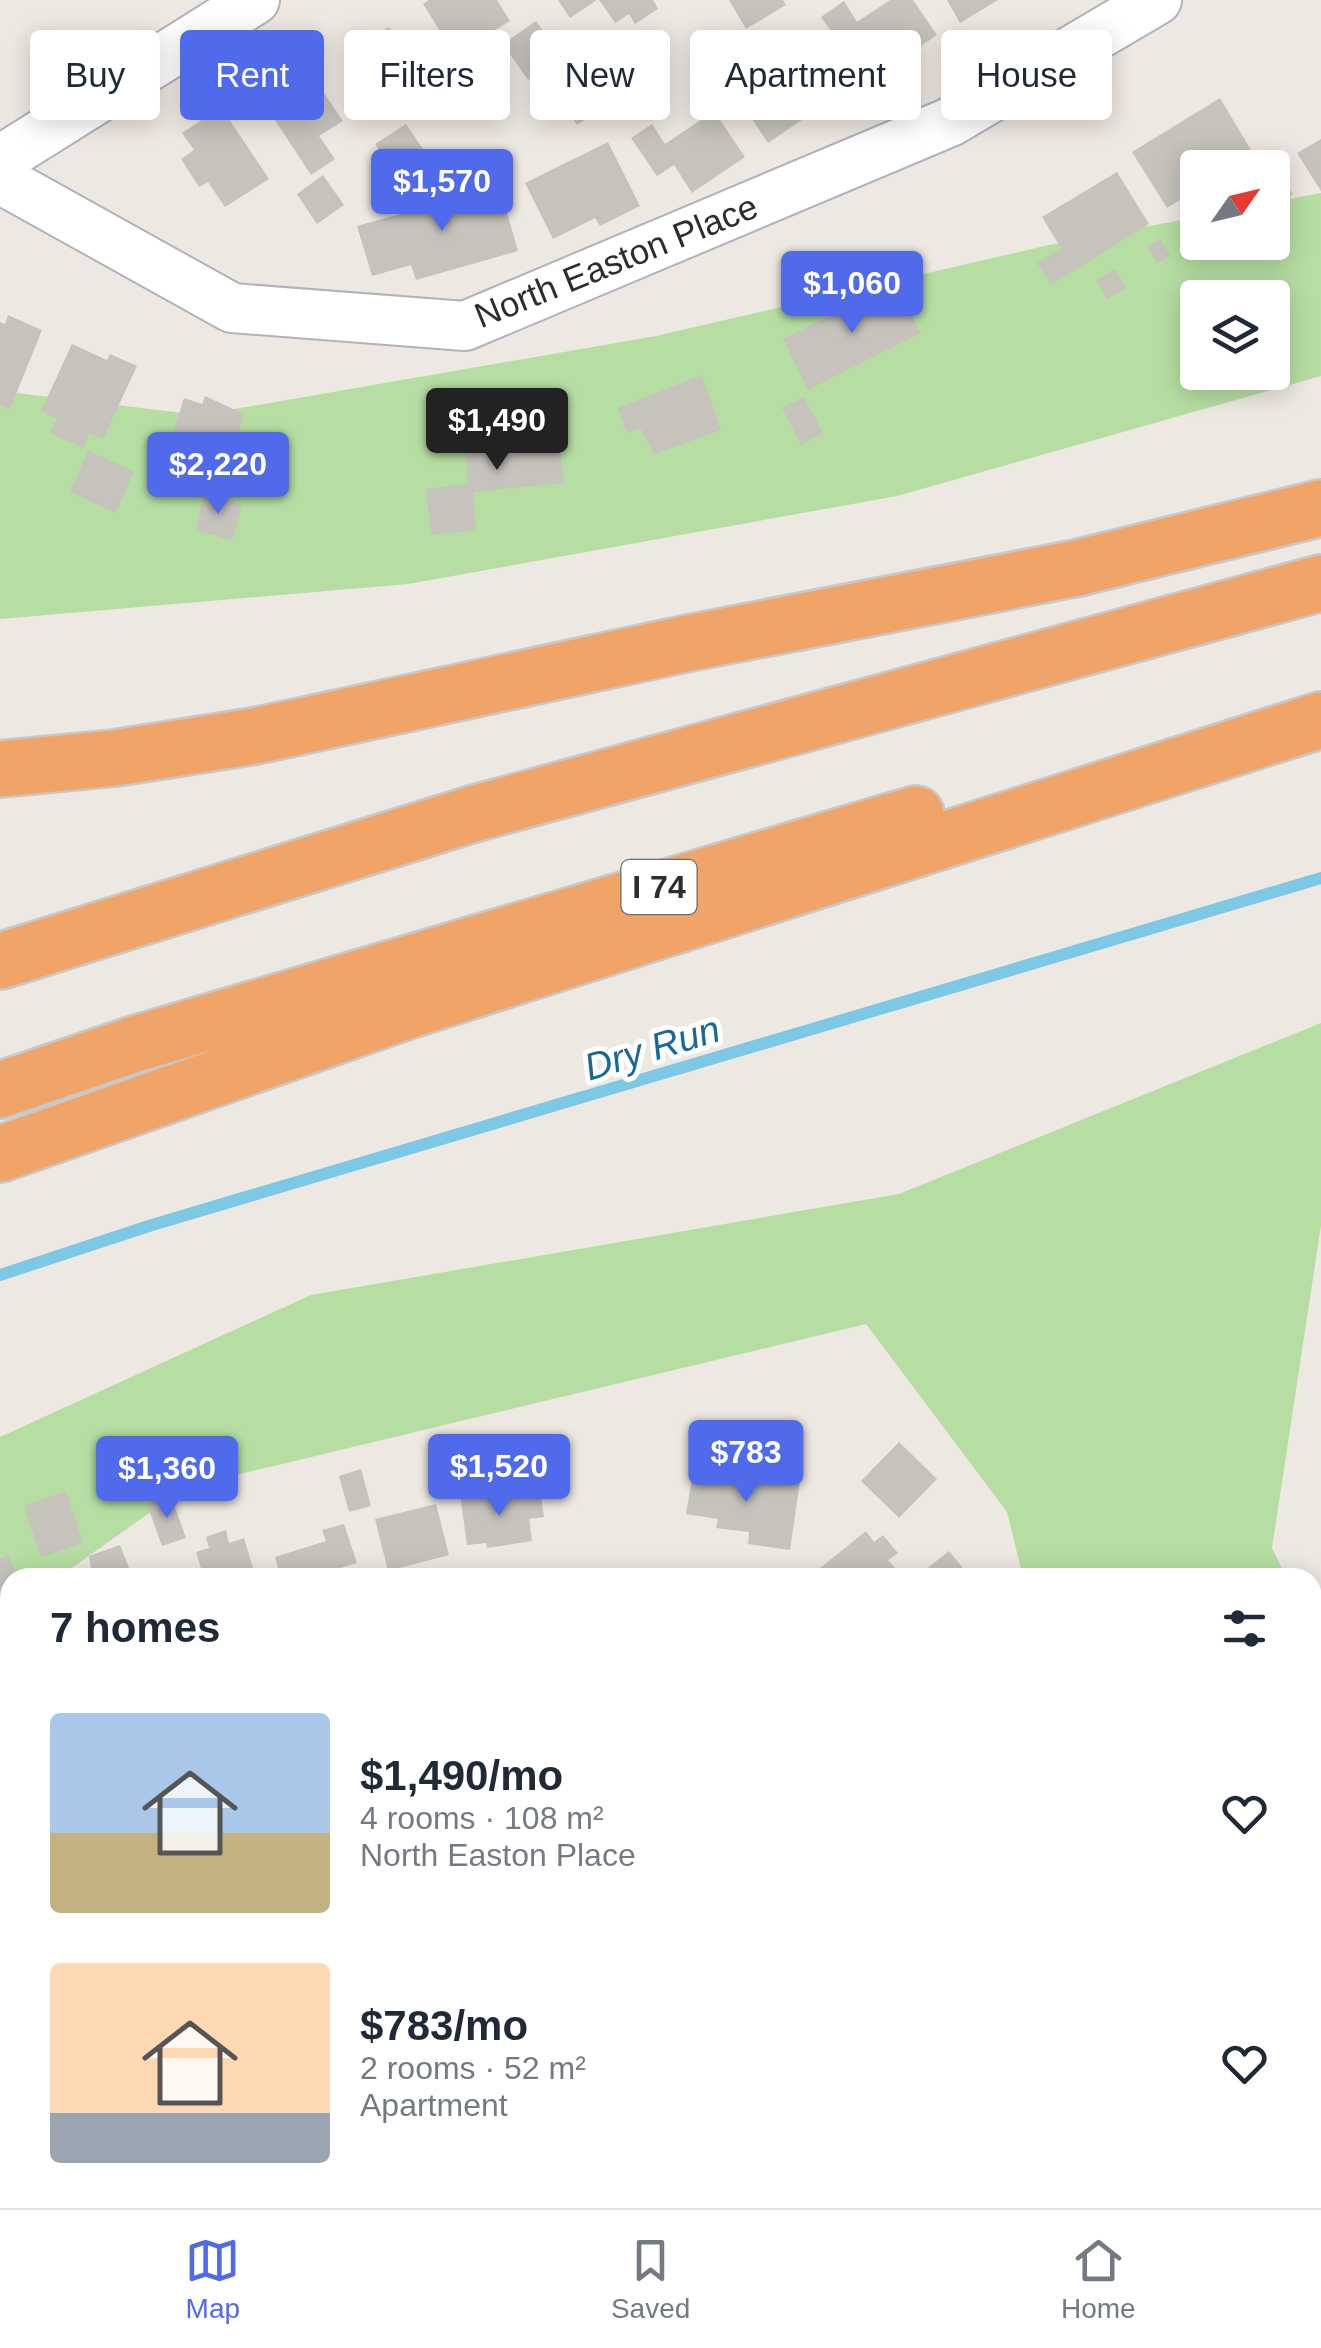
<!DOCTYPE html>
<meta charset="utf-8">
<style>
:root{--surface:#fff;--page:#f2f2f3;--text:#1f2937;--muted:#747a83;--line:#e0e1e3;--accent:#4f6beb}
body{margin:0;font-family:Helvetica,sans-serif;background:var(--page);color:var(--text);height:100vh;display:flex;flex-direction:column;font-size:38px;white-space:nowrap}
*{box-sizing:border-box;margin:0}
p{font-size:32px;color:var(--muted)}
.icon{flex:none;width:55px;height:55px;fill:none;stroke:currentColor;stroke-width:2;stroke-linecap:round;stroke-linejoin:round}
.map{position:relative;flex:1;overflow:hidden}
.panel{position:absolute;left:0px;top:1568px;width:1322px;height:642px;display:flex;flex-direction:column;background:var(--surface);border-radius:30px 30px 0 0;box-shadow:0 5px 25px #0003}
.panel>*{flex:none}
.top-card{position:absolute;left:30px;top:30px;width:1262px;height:90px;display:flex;gap:20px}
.needle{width:65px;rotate:56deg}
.fabs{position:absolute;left:1180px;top:150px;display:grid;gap:20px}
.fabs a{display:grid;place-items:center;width:110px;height:110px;border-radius:10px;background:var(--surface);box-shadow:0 5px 25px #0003;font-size:50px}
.price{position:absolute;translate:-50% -85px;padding:0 22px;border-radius:10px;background:var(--accent);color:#fff;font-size:32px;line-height:65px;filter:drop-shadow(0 2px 5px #0008)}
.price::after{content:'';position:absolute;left:50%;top:60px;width:30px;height:22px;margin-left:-15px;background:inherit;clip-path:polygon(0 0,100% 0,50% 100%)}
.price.active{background:#222;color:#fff}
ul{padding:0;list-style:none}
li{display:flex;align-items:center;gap:30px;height:250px;padding:0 50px}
li span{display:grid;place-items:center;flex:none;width:280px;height:200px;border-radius:10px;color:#555}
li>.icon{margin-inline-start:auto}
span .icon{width:120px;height:120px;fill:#fffc;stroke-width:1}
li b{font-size:42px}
h2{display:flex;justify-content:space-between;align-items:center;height:120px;padding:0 50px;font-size:42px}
.chip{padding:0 35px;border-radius:10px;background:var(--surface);box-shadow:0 5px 25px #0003;font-size:35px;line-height:90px}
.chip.active{background:var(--accent);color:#fff}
.tabs{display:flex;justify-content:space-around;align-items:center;height:140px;border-top:2px solid var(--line);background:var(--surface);font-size:28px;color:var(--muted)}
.tabs a{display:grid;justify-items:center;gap:5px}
.tabs .active{color:var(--accent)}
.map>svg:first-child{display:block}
.green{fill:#b6dea2;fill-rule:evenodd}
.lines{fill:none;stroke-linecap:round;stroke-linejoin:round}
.stream{stroke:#7dc9e5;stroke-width:12}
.building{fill:#c6c2bc}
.minor-casing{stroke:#b1b2bc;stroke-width:52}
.motorway-casing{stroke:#c8c8c8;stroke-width:60}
.minor{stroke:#fff;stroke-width:48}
.motorway{stroke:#f1a468;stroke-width:55}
.labels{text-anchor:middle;stroke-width:10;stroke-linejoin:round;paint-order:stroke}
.shield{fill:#fff;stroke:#6c6c6c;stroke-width:2.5}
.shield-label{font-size:32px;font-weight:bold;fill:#2d2d2d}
.street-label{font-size:35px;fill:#2d2d2d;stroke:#fff}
.water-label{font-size:38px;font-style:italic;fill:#196995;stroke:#fff}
</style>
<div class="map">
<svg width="1321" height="2208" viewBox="0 0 1321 2208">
<rect width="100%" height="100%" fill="#ede8e1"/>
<path class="green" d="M1321 193V376L897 496 408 584 0 619V391L200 415 656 336 1049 245 1197 217 1198 242H1272L1273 202ZM1198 298H1272V372H1198Z
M1321 1023V1225L1272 1548 1286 1577H1023L1007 1512 866 1324 186 1487 59 1577 10 1578V1612L0 1619V1437L311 1295 899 1194Z
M1313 1632 1321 1650V2208H1239L1234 2200H1312Z"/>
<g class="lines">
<path class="stream" d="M0 1275 152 1225 1321 878"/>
</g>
<path class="building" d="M429 0H497L510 21 455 55 423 4Z
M558 0H597L570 18Z
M599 0H653L658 9 635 24 629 14 615 23Z
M729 0H783L786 5 746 29Z
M890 0H913L937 35 883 72 865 46 849 57 821 17 844 1 857 22Z
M947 0H998L960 23Z
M536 21 561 57 528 80 503 44Z
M389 27 428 88 389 113 350 52Z
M767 54 775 67 787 58 821 107 768 143 734 93 751 82 743 70Z
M310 72 343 121 319 136 335 159 311 175 263 102Z
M579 91 593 114 577 125 562 102Z
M1220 98 1254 155 1233 168H1198V189L1167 208 1132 152Z
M221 107 269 179 225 207 208 182 199 187 181 159 194 150 182 133Z
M714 111 745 157 692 193 674 165 657 176 631 138 652 124 665 144Z
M406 124 431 161 400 182 375 144Z
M1321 139V191L1297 153Z
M608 142 640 206 600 226 595 218 553 239 525 183Z
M1117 172 1149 224 1051 285 1037 263 1061 248 1042 217Z
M323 175 344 205 317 224 297 194Z
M497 178 518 251 416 280 411 265 372 276 357 226 440 203 438 195Z
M1282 179 1293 194 1281 202 1272 185Z
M1160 239 1170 255 1157 263 1147 247Z
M1115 269 1126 288 1107 299 1096 280Z
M895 283 921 333 808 390 783 339Z
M8 315 42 330 10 409 0 405V322L5 324Z
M72 344 107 360 110 354 137 366 103 439 89 433 83 448 50 433 57 419 41 411Z
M702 375 721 430 654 454 640 428 627 433 618 408Z
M205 396 244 414 228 465 169 447 184 398 202 404Z
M804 397 823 433 801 445 782 408Z
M545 422 546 426 558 425 564 483 473 492 476 530 431 535 426 489 468 484 464 436 520 431 519 424Z
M88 451 134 471 116 513 70 492Z
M204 495 242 505 232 540 195 530Z
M899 1442 937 1479 899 1518 861 1481Z
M694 1466 800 1482 790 1550 748 1544 749 1532 716 1528 718 1519 686 1514Z
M361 1469 371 1506 349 1512 339 1476Z
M66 1491 83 1543 41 1557 24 1506Z
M480 1491 481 1499 525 1493 526 1498 541 1496 544 1517 529 1519 532 1541 487 1548 486 1543 467 1545 460 1494Z
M171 1496 186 1538 162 1546 147 1504Z
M436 1504 449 1555 388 1571 375 1519Z
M344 1524 357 1563 337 1569 340 1578H281L275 1557 326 1541 322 1530Z
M226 1530 229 1543 244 1538 256 1578H204L196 1552 209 1548 206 1537Z
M866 1531 874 1542 883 1535 898 1553 888 1560 896 1569 886 1578H817L814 1573Z
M120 1545 133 1578H92L89 1556Z
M949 1551 963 1568 951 1578H924L921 1573Z
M8 1555 18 1578H10V1594L0 1598V1559Z
M10 2000V2062L0 2047V2007Z
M10 2158V2197L6 2200 0 2191V2165Z
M114 2200H192L180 2208H119Z
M1003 2200H1033L1020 2208H1009Z"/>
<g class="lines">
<defs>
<path id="minor" d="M0 160 255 0
M0 179 232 308 465 326 950 122 1157 0
M0 1830 10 1823
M312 2200 317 2208
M869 2200 874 2208"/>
<path id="motorway" d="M0 769 115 758 255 736 689 643 1077 568 1321 508
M0 961 476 813 1321 583
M0 1090 135 1044 916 814
M0 1154 404 1012 1321 720"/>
</defs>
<use href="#minor" class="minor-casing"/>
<use href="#motorway" class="motorway-casing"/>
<use href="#minor" class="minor"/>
<use href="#motorway" class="motorway"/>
</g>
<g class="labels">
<rect class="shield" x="621.5" y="860" width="75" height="54" rx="8"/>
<g class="shield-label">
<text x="659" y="898">I 74</text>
</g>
<g class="street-label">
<text transform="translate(616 261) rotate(-22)" y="12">North Easton Place</text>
</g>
<g class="water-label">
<text transform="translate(652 1048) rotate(-17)" y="13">Dry Run</text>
</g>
</g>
</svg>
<div class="fabs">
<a><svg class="needle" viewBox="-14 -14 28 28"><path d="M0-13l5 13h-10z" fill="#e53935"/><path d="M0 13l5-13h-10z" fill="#747a83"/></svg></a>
<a><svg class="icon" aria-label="layers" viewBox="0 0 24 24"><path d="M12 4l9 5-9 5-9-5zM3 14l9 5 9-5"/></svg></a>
</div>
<b class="price" style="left:442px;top:234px">$1,570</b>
<b class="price" style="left:852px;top:336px">$1,060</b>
<b class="price active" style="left:497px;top:473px">$1,490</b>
<b class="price" style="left:218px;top:517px">$2,220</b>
<b class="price" style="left:746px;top:1505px">$783</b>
<b class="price" style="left:499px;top:1519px">$1,520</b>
<b class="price" style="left:167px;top:1521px">$1,360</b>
<div class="top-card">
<a class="chip">Buy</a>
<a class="chip active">Rent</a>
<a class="chip">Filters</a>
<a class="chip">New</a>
<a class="chip">Apartment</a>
<a class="chip">House</a>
</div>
<section class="panel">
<h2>7 homes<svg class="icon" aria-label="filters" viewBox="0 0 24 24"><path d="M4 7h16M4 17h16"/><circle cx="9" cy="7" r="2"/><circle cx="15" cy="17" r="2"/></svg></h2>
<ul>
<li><span style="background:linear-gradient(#a9c7e8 60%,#c2b280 0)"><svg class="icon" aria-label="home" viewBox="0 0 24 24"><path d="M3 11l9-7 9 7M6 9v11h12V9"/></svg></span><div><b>$1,490/mo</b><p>4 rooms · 108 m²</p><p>North Easton Place</p></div><svg class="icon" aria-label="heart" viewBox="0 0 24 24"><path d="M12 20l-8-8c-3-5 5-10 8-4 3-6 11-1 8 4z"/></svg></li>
<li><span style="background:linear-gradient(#ffd9b3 75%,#9aa5b1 0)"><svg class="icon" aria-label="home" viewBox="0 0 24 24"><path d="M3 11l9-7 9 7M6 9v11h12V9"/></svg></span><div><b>$783/mo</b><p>2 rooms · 52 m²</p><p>Apartment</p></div><svg class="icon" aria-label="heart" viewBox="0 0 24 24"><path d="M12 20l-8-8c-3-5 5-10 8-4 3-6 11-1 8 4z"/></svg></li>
</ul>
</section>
</div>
<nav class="tabs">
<a class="active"><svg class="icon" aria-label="map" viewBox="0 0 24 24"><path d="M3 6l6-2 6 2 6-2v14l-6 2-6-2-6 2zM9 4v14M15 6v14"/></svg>Map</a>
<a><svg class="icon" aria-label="saved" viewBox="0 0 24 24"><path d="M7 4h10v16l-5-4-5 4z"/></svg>Saved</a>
<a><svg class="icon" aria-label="home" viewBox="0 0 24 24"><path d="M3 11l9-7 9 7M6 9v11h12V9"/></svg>Home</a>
</nav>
